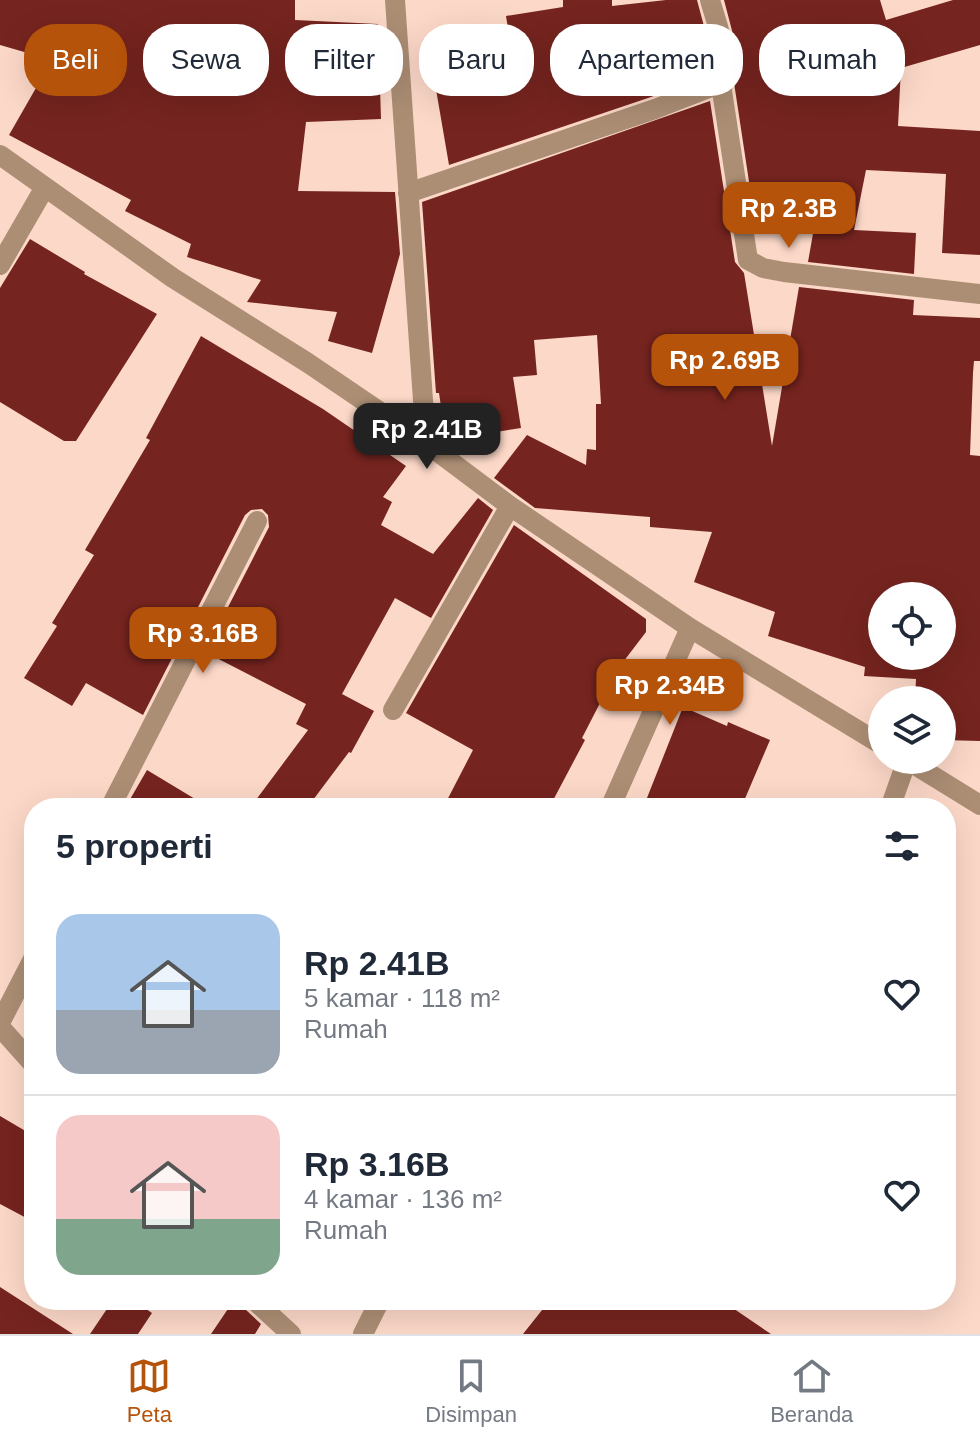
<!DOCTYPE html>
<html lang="id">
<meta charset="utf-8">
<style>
:root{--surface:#fff;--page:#f6f6f7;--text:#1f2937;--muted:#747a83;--line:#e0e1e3;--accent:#b45309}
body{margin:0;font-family:Arial,sans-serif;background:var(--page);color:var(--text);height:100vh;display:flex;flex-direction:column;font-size:30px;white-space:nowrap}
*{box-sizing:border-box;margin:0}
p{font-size:26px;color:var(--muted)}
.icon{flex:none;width:44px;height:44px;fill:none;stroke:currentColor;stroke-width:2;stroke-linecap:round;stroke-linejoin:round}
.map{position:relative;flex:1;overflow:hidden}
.side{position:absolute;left:24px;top:798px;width:932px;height:512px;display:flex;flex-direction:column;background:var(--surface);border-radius:32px;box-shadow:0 8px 32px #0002}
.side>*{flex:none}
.banner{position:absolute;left:24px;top:24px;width:932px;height:72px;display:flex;gap:16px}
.controls{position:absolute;left:868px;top:582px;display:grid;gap:16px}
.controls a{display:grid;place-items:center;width:88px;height:88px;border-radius:50%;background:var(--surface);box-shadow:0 8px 32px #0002;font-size:40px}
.price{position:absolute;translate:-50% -68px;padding:0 18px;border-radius:16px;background:var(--accent);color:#fff;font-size:26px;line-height:52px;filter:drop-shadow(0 2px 4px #0008)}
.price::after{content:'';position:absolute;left:50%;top:48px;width:24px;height:18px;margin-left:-12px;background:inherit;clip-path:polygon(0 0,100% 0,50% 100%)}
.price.on{background:#222;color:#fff}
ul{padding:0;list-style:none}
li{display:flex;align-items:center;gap:24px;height:200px;padding:0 32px}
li+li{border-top:2px solid var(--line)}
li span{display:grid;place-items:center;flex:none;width:224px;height:160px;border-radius:24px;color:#555}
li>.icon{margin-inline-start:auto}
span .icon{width:96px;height:96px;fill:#fffc;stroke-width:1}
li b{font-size:34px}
h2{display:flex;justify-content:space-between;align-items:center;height:96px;padding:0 32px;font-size:34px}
.pill{padding:0 28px;border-radius:32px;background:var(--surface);box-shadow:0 8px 32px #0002;font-size:28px;line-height:72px}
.pill.on{background:var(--accent);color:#fff}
.menu{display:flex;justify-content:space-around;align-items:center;height:112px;border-top:2px solid var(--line);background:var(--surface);font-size:22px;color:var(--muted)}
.menu a{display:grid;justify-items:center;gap:4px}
.menu .on{color:var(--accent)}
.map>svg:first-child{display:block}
.building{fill:#76241f;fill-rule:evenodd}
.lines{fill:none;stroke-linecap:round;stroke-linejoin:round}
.minor{stroke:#ac8e74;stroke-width:20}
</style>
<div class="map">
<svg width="980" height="1334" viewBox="0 0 980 1334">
<rect width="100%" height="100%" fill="#fcd8c8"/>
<path class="building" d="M0 0H295V20L378 24 381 119 306 122 298 191 395 192 400 254 372 353 328 341 337 312 247 302 261 280 187 257 191 244 125 211 131 200 9 135 52 60 0 45Z
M563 0H612V6L666 0H697L709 45 707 71 705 76 651 97 449 165 433 72 513 60 506 16 563 7Z
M724 0H880L886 20 953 0H980V45L901 68 898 126 980 131V255L942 253 946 174 866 170 854 230 916 233 914 274 808 262 817 211 753 208 733 76 735 42Z
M710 101 735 262 744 273 772 446 799 287 914 300 913 315 980 318V361H974L973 373 970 455 980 456V741L942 740V700H915L916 679 864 676 865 667 768 636 775 612 694 582 712 532 650 527V517L535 508 494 478 527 435 586 465 587 449 596 450V404H601L597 335 534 340 537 375 513 377 521 428 446 440 439 393H436L422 202ZM882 596H942V656H882Z
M30 239 85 272 84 274 157 314 76 441H64L0 402V288Z
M201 336 323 409 406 466 383 497 392 502 381 525 433 554 478 498 493 510 431 618 395 598 342 694 374 711 351 753 349 752 307 808H250L308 730 296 724 306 704 205 652 269 527 268 515 262 509 251 510 245 515 143 715 86 683 72 706 24 678 57 626 52 623 94 555 85 550 150 440 146 438Z
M514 525 646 619V632L617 670 582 738 585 740 549 808H443L473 750 406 713Z
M683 707 727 726 728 722 770 740 741 808H643Z
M147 770 210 808H125Z
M0 1116 34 1136V1222L0 1204Z
M0 1287 73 1334H0Z
M113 1300H133L152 1313 138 1334H90Z
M234 1300H241L245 1309 261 1324 255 1334H211Z
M550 1300H721L771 1334H523Z"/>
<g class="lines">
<path class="minor" d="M395 0 426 443
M720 78 748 260 763 268 784 272 980 294
M0 155 173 278 308 363 426 443 510 506 690 628 882 745
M408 193 655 109 714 86C733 58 718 29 710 0
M0 265 45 187
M393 710 510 506
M110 808 257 521
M610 808 690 628
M890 808 907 760 980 805
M0 1023 34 957
M0 1027 34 1065
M254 1300 291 1334
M363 1334 380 1300"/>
</g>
</svg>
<div class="controls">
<a><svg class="icon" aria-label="locate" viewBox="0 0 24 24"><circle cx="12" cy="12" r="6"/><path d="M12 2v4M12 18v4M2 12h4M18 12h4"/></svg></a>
<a><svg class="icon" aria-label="layers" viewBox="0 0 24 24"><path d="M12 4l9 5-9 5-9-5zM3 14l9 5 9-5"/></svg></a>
</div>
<b class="price" style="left:789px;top:250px">Rp 2.3B</b>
<b class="price" style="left:725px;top:402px">Rp 2.69B</b>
<b class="price on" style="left:427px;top:471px">Rp 2.41B</b>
<b class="price" style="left:203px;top:675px">Rp 3.16B</b>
<b class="price" style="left:670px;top:727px">Rp 2.34B</b>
<div class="banner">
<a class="pill on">Beli</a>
<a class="pill">Sewa</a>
<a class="pill">Filter</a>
<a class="pill">Baru</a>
<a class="pill">Apartemen</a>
<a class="pill">Rumah</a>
</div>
<section class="side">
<h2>5 properti<svg class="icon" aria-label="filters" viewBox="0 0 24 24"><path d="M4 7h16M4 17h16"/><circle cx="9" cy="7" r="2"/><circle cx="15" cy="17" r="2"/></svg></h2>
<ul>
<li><span style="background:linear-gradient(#a9c7e8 60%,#9aa5b1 0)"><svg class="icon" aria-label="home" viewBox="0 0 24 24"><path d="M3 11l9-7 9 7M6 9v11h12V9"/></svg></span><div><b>Rp 2.41B</b><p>5 kamar · 118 m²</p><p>Rumah</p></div><svg class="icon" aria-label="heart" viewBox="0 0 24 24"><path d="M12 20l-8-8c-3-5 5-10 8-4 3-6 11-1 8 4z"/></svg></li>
<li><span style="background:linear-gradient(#f6c9c9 65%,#7fa58c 0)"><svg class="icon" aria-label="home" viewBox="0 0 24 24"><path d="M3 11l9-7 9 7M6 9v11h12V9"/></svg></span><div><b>Rp 3.16B</b><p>4 kamar · 136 m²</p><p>Rumah</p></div><svg class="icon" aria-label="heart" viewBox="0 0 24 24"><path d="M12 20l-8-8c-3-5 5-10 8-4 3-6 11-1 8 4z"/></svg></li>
</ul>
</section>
</div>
<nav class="menu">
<a class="on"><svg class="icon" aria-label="map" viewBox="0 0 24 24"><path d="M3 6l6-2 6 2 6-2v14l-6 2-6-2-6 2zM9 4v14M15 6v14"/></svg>Peta</a>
<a><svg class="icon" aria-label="saved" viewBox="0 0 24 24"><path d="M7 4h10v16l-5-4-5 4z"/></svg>Disimpan</a>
<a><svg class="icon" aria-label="home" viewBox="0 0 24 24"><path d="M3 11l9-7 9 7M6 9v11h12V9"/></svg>Beranda</a>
</nav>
